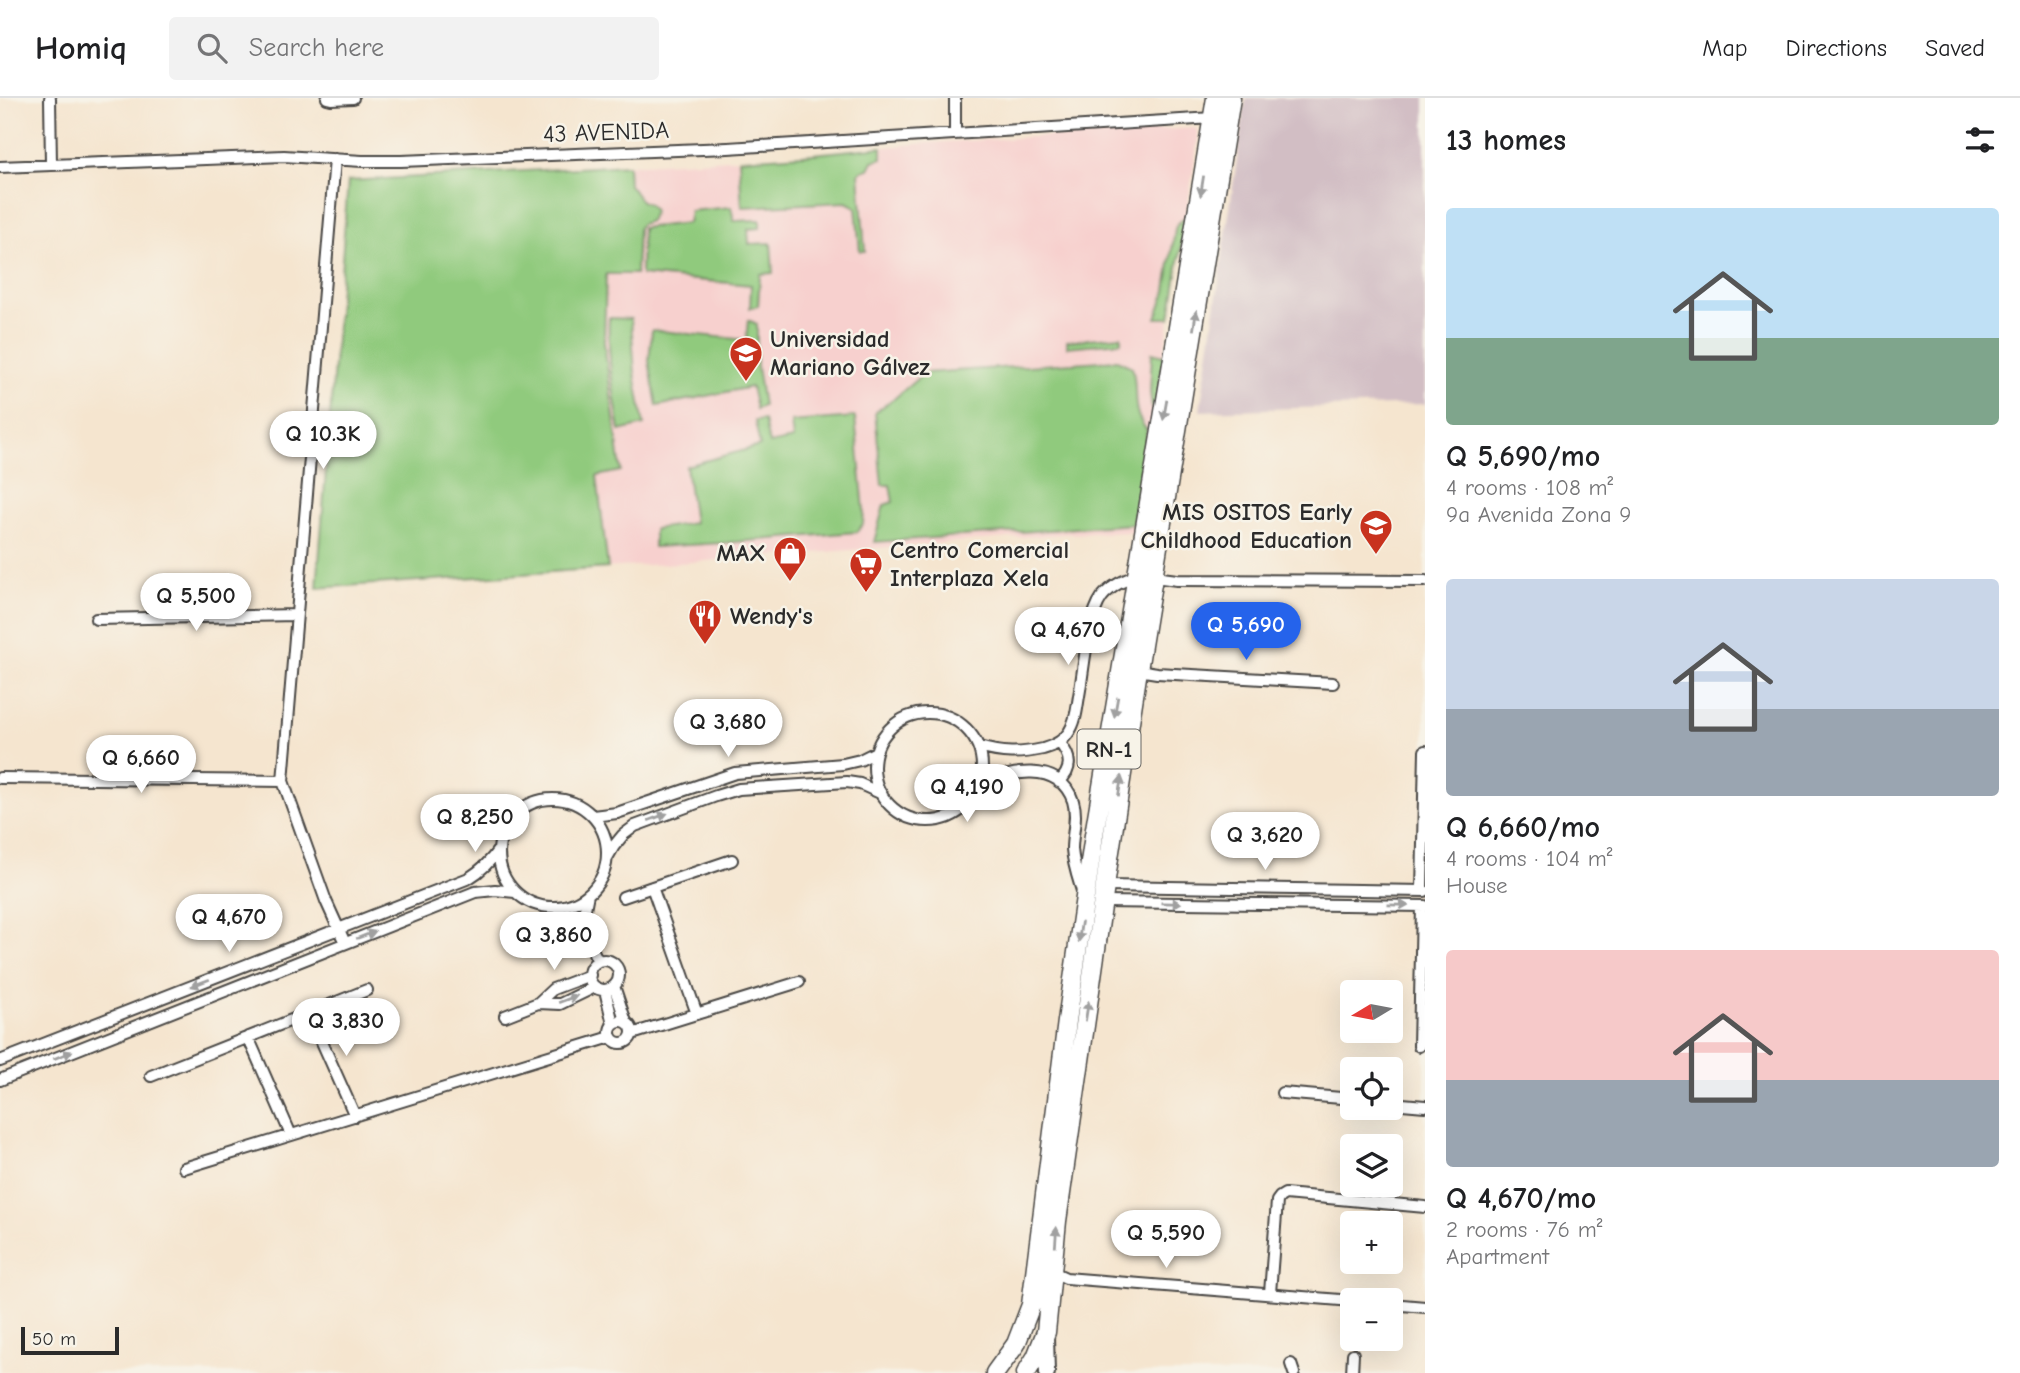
<!DOCTYPE html>
<meta charset="utf-8">
<style>
:root{--surface:#fff;--page:#f2f2f2;--text:#202124;--muted:#757577;--line:#e0e0e0;--accent:#2563eb}
body{margin:0;font-family:"Comic Neue",sans-serif;background:var(--page);color:var(--text);height:100vh;display:flex;flex-direction:column;font-size:26px;white-space:nowrap}
*{box-sizing:border-box;margin:0}
p{font-size:23px;color:var(--muted)}
.icon{flex:none;width:38px;height:38px;fill:none;stroke:currentColor;stroke-width:2;stroke-linecap:round;stroke-linejoin:round}
.map{position:relative;flex:1;overflow:hidden}
.drawer{display:flex;flex-direction:column;background:var(--surface);width:595px}
.drawer>*{flex:none}
.needle{width:46px;rotate:260deg}
.fabs{position:absolute;left:1340px;top:882px;display:grid;gap:14px}
.fabs a{display:grid;place-items:center;width:63px;height:63px;border-radius:7px;background:var(--surface);box-shadow:0 7px 28px #0002;font-size:35px}
.scale{position:absolute;left:21px;bottom:18px;width:98px;box-sizing:border-box;padding-left:7px;border:4px solid #2b2b2b;border-top:0;font-size:19px;line-height:24px;white-space:nowrap;color:#2b2b2b;-webkit-text-stroke:5px #f7f3e8;paint-order:stroke}
.price{position:absolute;translate:-50% -60px;padding:0 16px;border-radius:24px;background:#fff;color:#222;font-size:23px;line-height:46px;filter:drop-shadow(0 2px 4px #0008)}
.price::after{content:'';position:absolute;left:50%;top:42px;width:21px;height:16px;margin-left:-10px;background:inherit;clip-path:polygon(0 0,100% 0,50% 100%)}
.price.selected{background:var(--accent);color:#fff}
ul{padding:0;list-style:none}
li{display:grid;align-content:center;gap:14px;height:371px;padding:0 21px}
li span{display:grid;place-items:center;height:217px;border-radius:7px;color:#555}
li>.icon{margin-inline-start:auto}
span .icon{width:126px;height:126px;fill:#fffc;stroke-width:1}
li b{font-size:30px}
h2{display:flex;justify-content:space-between;align-items:center;height:84px;padding:0 21px;font-size:30px}
header{display:flex;align-items:center;gap:42px;box-sizing:border-box;height:98px;padding:0 35px;background:var(--surface);border-bottom:2px solid var(--line)}
header strong{font-size:33px}
nav{display:flex;gap:38px;margin-inline-start:auto;font-size:24px}
.search{width:490px;height:63px;background:var(--page);display:flex;align-items:center;gap:18px;box-sizing:border-box;padding:0 24px;border-radius:7px;color:var(--muted);font-size:26px}
main{display:flex;flex:1;min-height:0}
.map>svg:first-child{display:block}
.built{fill:#f7d0ce}
.industrial{fill:#d2bec4}
.green{fill:#90ca7d;stroke:#5e7a54;stroke-width:2}
.lines{fill:none;stroke-linecap:round;stroke-linejoin:round}
.minor-casing{stroke:#494744;stroke-width:14}
.tertiary-casing{stroke:#494744;stroke-width:18}
.trunk-casing{stroke:#494744;stroke-width:21}
.minor{stroke:#fff;stroke-width:10}
.tertiary{stroke:#fff;stroke-width:14}
.trunk{stroke:#fff;stroke-width:18}
.oneway{fill:#a0a0a0}
.labels{text-anchor:middle;stroke-width:5;stroke-linejoin:round;paint-order:stroke}
.shield{fill:#f7f3e8;stroke:#686764;stroke-width:2}
.shield-label{font-size:23px;font-weight:bold;fill:#2b2b2b}
.street-label{font-size:24px;fill:#2b2b2b;stroke:#f7f3e8}
.poi-label{font-size:24px;font-weight:bold;fill:#2b2b2b;stroke:#f7f3e8;text-anchor:start}
</style>
<header>
<strong>Homiq</strong>
<div class="search"><svg class="icon" aria-label="search" viewBox="0 0 24 24"><circle cx="10" cy="10" r="6"/><path d="M15 15l6 6"/></svg>Search here</div>
<nav><a>Map</a><a>Directions</a><a>Saved</a></nav>
</header>
<main>
<div class="map">
<svg width="1425" height="1275" viewBox="0 0 1425 1275">
<rect width="100%" height="100%" fill="#f7f3e8"/>
<filter id="ink" filterUnits="userSpaceOnUse"><feTurbulence type="fractalNoise" baseFrequency=".0143" numOctaves="2"/><feDisplacementMap in="SourceGraphic" scale="14" xChannelSelector="R" yChannelSelector="G"/><feConvolveMatrix kernelMatrix="1 2 1 2 8 2 1 2 1" color-interpolation-filters="sRGB"/></filter>
<filter id="wash" filterUnits="userSpaceOnUse"><feTurbulence type="fractalNoise" baseFrequency=".00686" numOctaves="4" result="noise"/><feDisplacementMap in="SourceGraphic" scale="28" xChannelSelector="R" yChannelSelector="G"/><feGaussianBlur stdDeviation="1.57" result="paint"/><feColorMatrix in="noise" values="0 0 0 0 0 0 0 0 0 0 0 0 0 0 0 0 0 1.4 0 .05"/><feComposite in="paint" operator="in"/></filter>
<g filter="url(#wash)">
<rect width="100%" height="100%" fill="#f5e5cf"/>
<path class="built" d="M1195 30 1198 33V41L1170 220 1132 434 1061 436 692 464 318 490 348 83 801 57 928 45Z"/>
<path class="industrial" d="M1246 0H1425V306L1200 313Z"/>
<path class="green" d="M882 49V60L873 63 869 71 861 73 859 75 865 153H860L856 109 846 104 742 109 739 61 803 57Z
M628 67 629 87C637 95 637 104 649 106L654 113 650 123 641 126 638 130 636 176H606L604 244 621 373 597 378 608 470 317 490 348 83Z
M731 109 734 123 760 122V130L748 131 749 146 771 145 773 175 760 176 758 208 750 210 751 187 641 177 642 130 688 125 690 113Z
M1186 119 1170 220H1156L1166 193 1175 131 1177 126Z
M609 220 631 221 635 276 644 327 620 333C614 295 607 259 609 220Z
M748 222 757 226V269L763 308 756 311 751 289 657 308 649 263 652 232 746 242Z
M1121 238V244L1067 249V243Z
M1152 255 1164 258 1155 313 1152 311 1150 294Z
M1117 262 1132 269C1139 292 1129 312 1147 332L1133 426 874 444 884 407 893 404 890 387H882L875 314 895 300 924 275Z
M855 319 864 412 863 426 857 434 723 445 654 449V431L694 425 686 368 760 348 755 323 764 322 769 346 793 341 791 324Z"/>
</g>
<g filter="url(#ink)">
<g class="lines">
<defs>
<path id="minor" d="M50 0 51 66
M327 0 331 1 353 0
M955 0V35
M335 61 283 683 326 803 345 845
M0 69 284 58 362 63H401L728 50 1213 20
M1154 479 1177 482 1425 483
M96 521 296 517
M1138 572 1157 575 1333 585
M874 669a54 54 0 1 1 108 0a54 54 0 1 1-108 0Z
M1059 644C1071 658 1073 671 1059 684
M979 649C1002 656 1020 656 1043 651 1053 648 1063 644 1069 634 1076 624 1077 610 1079 598 1084 571 1087 520 1102 499 1112 487 1125 482 1138 477
M0 680 283 683
M979 688C1008 673 1059 662 1073 703 1078 719 1072 735 1072 751 1073 766 1078 780 1082 793
M499 755a54 54 0 1 1 108 0a54 54 0 1 1-108 0Z
M593 718 617 715 735 675 843 666 860 662 876 654
M607 760 614 748 623 737 635 728 716 698 739 691 847 684 860 686 882 696
M1105 788 1425 793
M652 789 697 916
M1422 792 1425 653
M623 799 732 762
M1103 804 1425 808
M555 809C580 827 585 836 598 863
M584 834V816L588 796
M589 877a15 15 0 1 1 30 0a15 15 0 1 1-30 0Z
M614 888 626 924
M605 892 613 926
M538 905 560 906 595 889
M309 915 355 1018
M505 918 538 905 553 891 590 877
M610 934a11 11 0 1 1 22 0a11 11 0 1 1-22 0Z
M632 936 799 884
M248 939 291 1037
M1419 948 1422 808
M0 963 469 780C482 772 491 763 499 751
M151 978 367 892
M0 982 475 794 495 792 515 794
M1282 995 1353 1001
M1391 1005 1425 1008
M184 1070 611 939
M1053 1174 1066 1180 1353 1203
M1270 1195 1277 1103 1280 1099 1285 1096 1425 1109
M1391 1206 1425 1209
M1291 1266 1294 1275
M1352 1275 1353 1256"/>
<path id="tertiary" d="M1046 1238 1047 1275"/>
<path id="trunk" d="M995 1275 1016 1246 1031 1207 1067 923 1094 737 1216 0
M1026 1275 1036 1259 1046 1234 1057 1123 1109 760 1138 572 1231 0"/>
</defs>
<use href="#minor" class="minor-casing"/>
<use href="#tertiary" class="tertiary-casing"/>
<use href="#trunk" class="trunk-casing"/>
<use href="#minor" class="minor"/>
<use href="#tertiary" class="tertiary"/>
<use href="#trunk" class="trunk"/>
</g>
<defs><path id="oneway-solid" d="M-6-.8H1V-3.2L6.5 0L1 3.2V.8H-6Z" transform="scale(1.75)"/></defs>
<g class="oneway">
<use href="#oneway-solid" transform="translate(1202 88) rotate(99)"/>
<use href="#oneway-solid" transform="translate(1195 222) rotate(-81)"/>
<use href="#oneway-solid" transform="translate(1165 312) rotate(100)"/>
<use href="#oneway-solid" transform="translate(1116 609) rotate(100)"/>
<use href="#oneway-solid" transform="translate(1120 688) rotate(-81)"/>
<use href="#oneway-solid" transform="translate(658 719) rotate(-20)"/>
<use href="#oneway-solid" transform="translate(1171 805) rotate(1)"/>
<use href="#oneway-solid" transform="translate(1398 807) rotate(1)"/>
<use href="#oneway-solid" transform="translate(1080 834) rotate(98)"/>
<use href="#oneway-solid" transform="translate(366 837) rotate(-21)"/>
<use href="#oneway-solid" transform="translate(200 885) rotate(159)"/>
<use href="#oneway-solid" transform="translate(568 901) rotate(-21)"/>
<use href="#oneway-solid" transform="translate(1087 913) rotate(-81)"/>
<use href="#oneway-solid" transform="translate(63 957) rotate(-22)"/>
<use href="#oneway-solid" transform="translate(1056 1139) rotate(-86)"/>
</g>
</g>
<defs>
<symbol id="university-pin" viewBox="-11 -11 22 30"><path d="M0 17L-7.5 6A9.5 9.5 0 1 1 7.5 6Z" fill="#c8321e" stroke="#f7f3e8"/><path d="M0-5L7-2L0 1L-7-2ZM-4 1L0 2.5L4 1V4Q0 6-4 4Z" fill="#fff"/></symbol>
<symbol id="school-pin" viewBox="-11 -11 22 30"><path d="M0 17L-7.5 6A9.5 9.5 0 1 1 7.5 6Z" fill="#c8321e" stroke="#f7f3e8"/><path d="M0-5L7-2L0 1L-7-2ZM-4 1L0 2.5L4 1V4Q0 6-4 4Z" fill="#fff"/></symbol>
<symbol id="shop-pin" viewBox="-11 -11 22 30"><path d="M0 17L-7.5 6A9.5 9.5 0 1 1 7.5 6Z" fill="#c8321e" stroke="#f7f3e8"/><path d="M-5-2.5h2.3a2.7 3.5 0 0 1 5.4 0H5L5.5 6h-11ZM-1.5-2.5h3a1.5 2.3 0 0 0-3 0Z" fill="#fff"/></symbol>
<symbol id="supermarket-pin" viewBox="-11 -11 22 30"><path d="M0 17L-7.5 6A9.5 9.5 0 1 1 7.5 6Z" fill="#c8321e" stroke="#f7f3e8"/><path d="M-6-5.5h2.5l.6 2H6L4.5 2H-2.5L-4.4-4H-6ZM-1.5 3.2a1.3 1.3 0 1 0 .1 0ZM3 3.2a1.3 1.3 0 1 0 .1 0Z" fill="#fff"/></symbol>
<symbol id="restaurant-pin" viewBox="-11 -11 22 30"><path d="M0 17L-7.5 6A9.5 9.5 0 1 1 7.5 6Z" fill="#c8321e" stroke="#f7f3e8"/><path d="M-5-6h1v4h1v-4h1v4h1v-4h1v5L-1.5 .5V6h-2V.5L-5-1ZM5-6V6H3V1.5H1.5Q1.5-4 5-6Z" fill="#fff"/></symbol>
</defs>
<g fill-rule="evenodd">
<use href="#university-pin" x="727" y="236" width="38" height="52"/>
<use href="#school-pin" x="1357" y="409" width="38" height="52"/>
<use href="#shop-pin" x="771" y="436" width="38" height="52"/>
<use href="#supermarket-pin" x="847" y="447" width="38" height="52"/>
<use href="#restaurant-pin" x="686" y="499" width="38" height="52"/>
</g>
<g class="labels">
<rect class="shield" x="1077.5" y="631.5" width="63" height="39" rx="5"/>
<g class="shield-label">
<text x="1109" y="659">RN-1</text>
</g>
<g class="street-label">
<text transform="translate(606 34) rotate(-2)" y="8">43 AVENIDA</text>
</g>
<g class="poi-label">
<text x="770" y="249">Universidad<tspan x="770" dy="28">Mariano Gálvez</tspan></text>
<text x="1352" y="422" text-anchor="end">MIS OSITOS Early<tspan x="1352" dy="28">Childhood Education</tspan></text>
<text x="890" y="460">Centro Comercial<tspan x="890" dy="28">Interplaza Xela</tspan></text>
<text x="766" y="463" text-anchor="end">MAX</text>
<text x="730" y="526">Wendy's</text>
</g>
</g>
</svg>
<div class="fabs">
<a><svg class="needle" viewBox="-14 -14 28 28"><path d="M0-13l5 13h-10z" fill="#e53935"/><path d="M0 13l5-13h-10z" fill="#757577"/></svg></a>
<a><svg class="icon" aria-label="locate" viewBox="0 0 24 24"><circle cx="12" cy="12" r="6"/><path d="M12 2v4M12 18v4M2 12h4M18 12h4"/></svg></a>
<a><svg class="icon" aria-label="layers" viewBox="0 0 24 24"><path d="M12 4l9 5-9 5-9-5zM3 14l9 5 9-5"/></svg></a>
<a>+</a>
<a>−</a>
</div>
<div class="scale">50 m</div>
<b class="price" style="left:323px;top:373px">Q 10.3K</b>
<b class="price" style="left:196px;top:535px">Q 5,500</b>
<b class="price selected" style="left:1246px;top:564px">Q 5,690</b>
<b class="price" style="left:1068px;top:569px">Q 4,670</b>
<b class="price" style="left:728px;top:661px">Q 3,680</b>
<b class="price" style="left:141px;top:697px">Q 6,660</b>
<b class="price" style="left:967px;top:726px">Q 4,190</b>
<b class="price" style="left:475px;top:756px">Q 8,250</b>
<b class="price" style="left:1265px;top:774px">Q 3,620</b>
<b class="price" style="left:229px;top:856px">Q 4,670</b>
<b class="price" style="left:554px;top:874px">Q 3,860</b>
<b class="price" style="left:346px;top:960px">Q 3,830</b>
<b class="price" style="left:1166px;top:1172px">Q 5,590</b>
</div>
<section class="drawer">
<h2>13 homes<svg class="icon" aria-label="filters" viewBox="0 0 24 24"><path d="M4 7h16M4 17h16"/><circle cx="9" cy="7" r="2"/><circle cx="15" cy="17" r="2"/></svg></h2>
<ul>
<li><span style="background:linear-gradient(#bfe0f5 60%,#7fa58c 0)"><svg class="icon" aria-label="home" viewBox="0 0 24 24"><path d="M3 11l9-7 9 7M6 9v11h12V9"/></svg></span><div><b>Q 5,690/mo</b><p>4 rooms · 108 m²</p><p>9a Avenida Zona 9</p></div></li>
<li><span style="background:linear-gradient(#c9d6e8 60%,#9aa5b1 0)"><svg class="icon" aria-label="home" viewBox="0 0 24 24"><path d="M3 11l9-7 9 7M6 9v11h12V9"/></svg></span><div><b>Q 6,660/mo</b><p>4 rooms · 104 m²</p><p>House</p></div></li>
<li><span style="background:linear-gradient(#f6c9c9 60%,#9aa5b1 0)"><svg class="icon" aria-label="home" viewBox="0 0 24 24"><path d="M3 11l9-7 9 7M6 9v11h12V9"/></svg></span><div><b>Q 4,670/mo</b><p>2 rooms · 76 m²</p><p>Apartment</p></div></li>
</ul>
</section>
</main>
